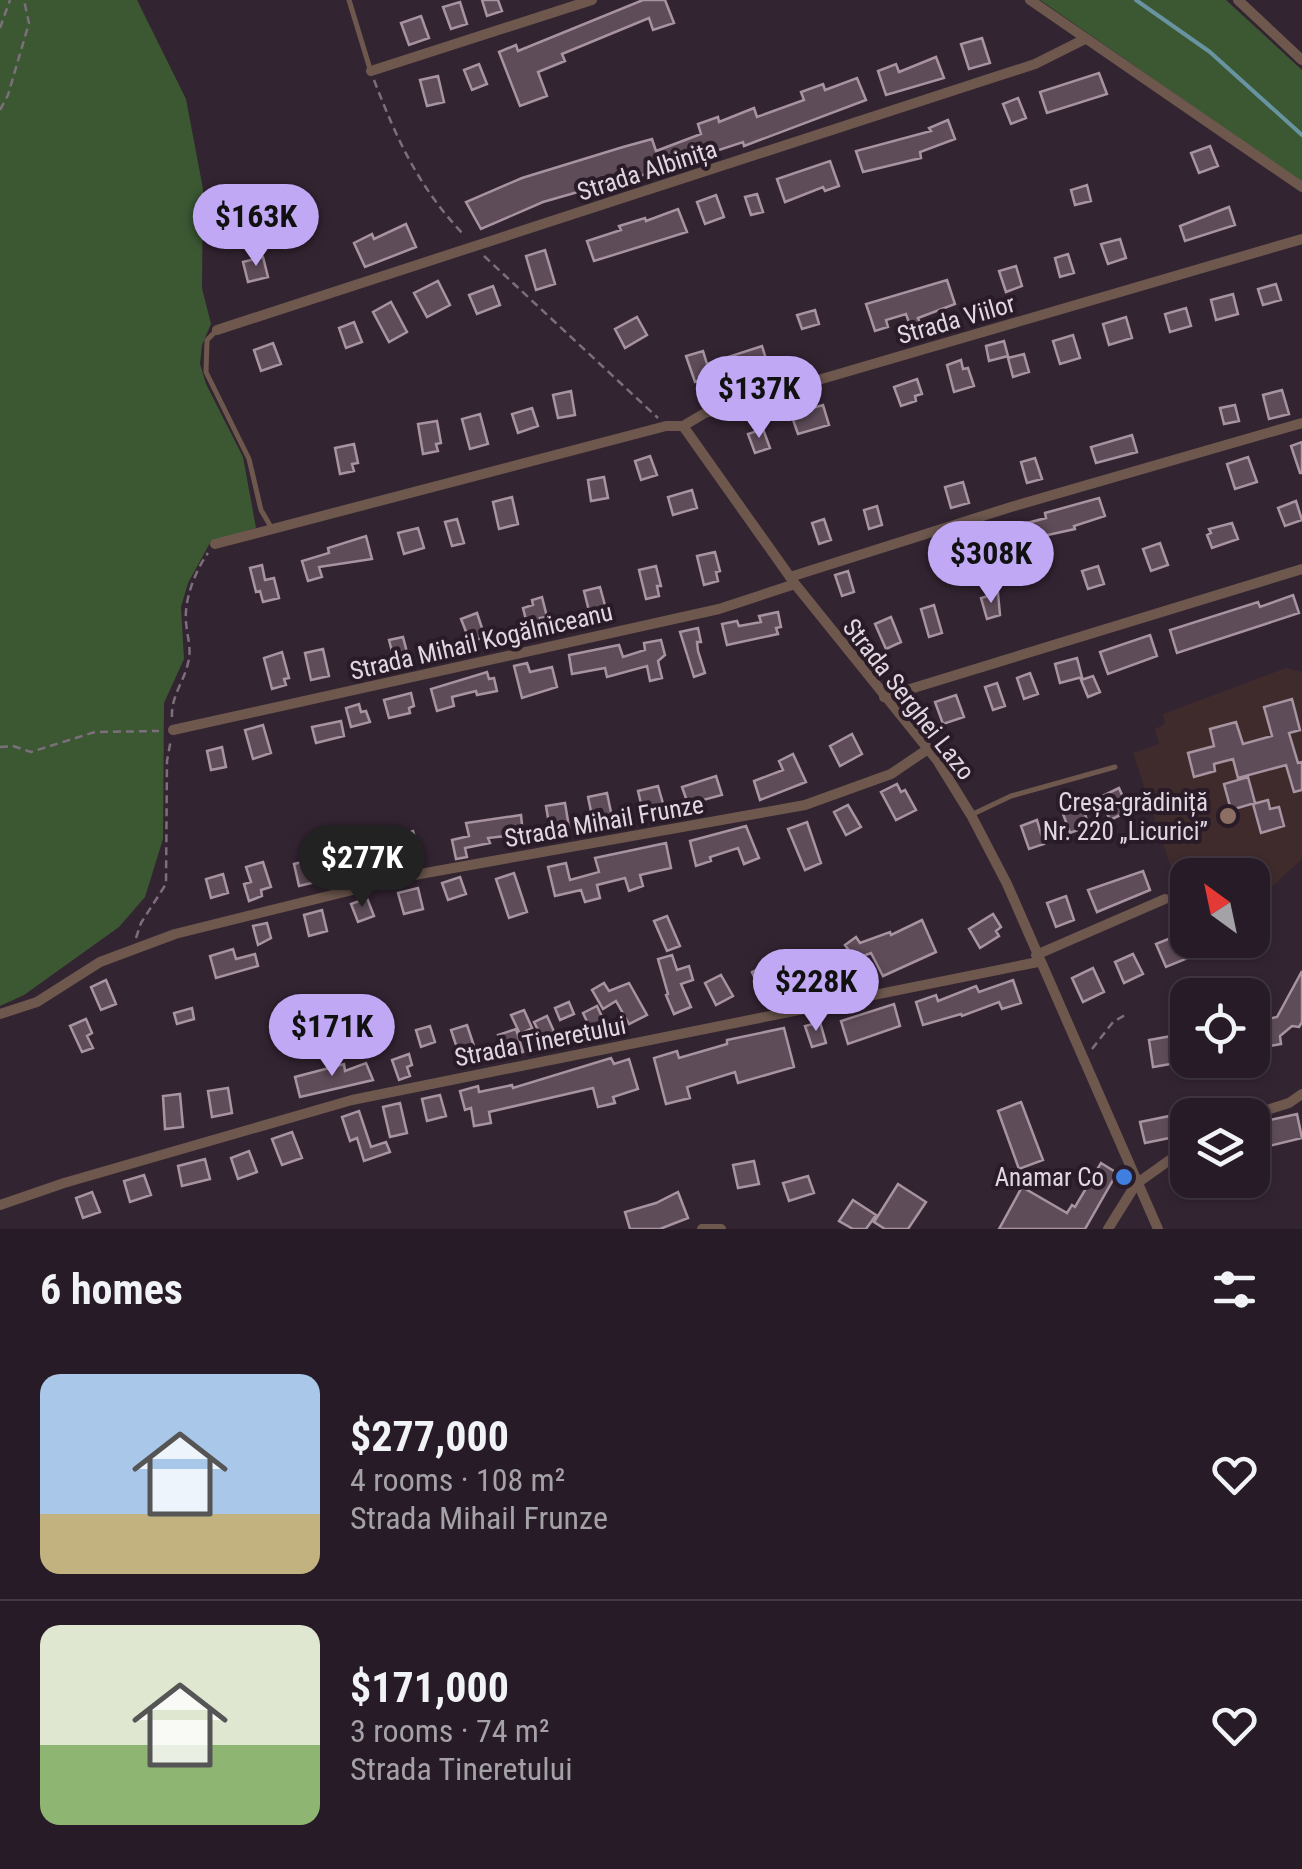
<!DOCTYPE html>
<meta charset="utf-8">
<style>
:root{--surface:#261b26;--page:#2e242e;--text:#f1f3f6;--muted:#a4a1a7;--line:#423943;--accent:#c0a8f4}
body{margin:0;font-family:"Roboto Condensed",sans-serif;background:var(--page);color:var(--text);height:100vh;display:flex;flex-direction:column;font-size:38px;white-space:nowrap}
*{box-sizing:border-box;margin:0}
p{font-size:32px;color:var(--muted)}
.icon{flex:none;width:55px;height:55px;fill:none;stroke:currentColor;stroke-width:2;stroke-linecap:round;stroke-linejoin:round}
.map{position:relative;height:1229px;overflow:hidden}
.sheet{display:flex;flex-direction:column;background:var(--surface);flex:1}
.sheet>*{flex:none}
.needle{width:65px;rotate:327deg}
.controls{position:absolute;left:1170px;top:858px;display:grid;gap:20px}
.controls a{display:grid;place-items:center;width:100px;height:100px;border-radius:20px;background:var(--surface);box-shadow:0 2px 8px #0004,0 0 0 2px var(--line);font-size:50px}
.price{position:absolute;translate:-50% -85px;padding:0 22px;border-radius:35px;background:var(--accent);color:#111;font-size:32px;line-height:65px;filter:drop-shadow(0 2px 5px #0008)}
.price::after{content:'';position:absolute;left:50%;top:60px;width:30px;height:22px;margin-left:-15px;background:inherit;clip-path:polygon(0 0,100% 0,50% 100%)}
.price.current{background:#222;color:#fff}
ul{padding:0;list-style:none}
li{display:flex;align-items:center;gap:30px;height:250px;padding:0 40px}
li+li{border-top:2px solid var(--line)}
li span{display:grid;place-items:center;flex:none;width:280px;height:200px;border-radius:20px;color:#555}
li>.icon{margin-inline-start:auto}
span .icon{width:120px;height:120px;fill:#fffc;stroke-width:1}
li b{font-size:42px}
h2{display:flex;justify-content:space-between;align-items:center;height:120px;padding:0 40px;font-size:42px}
.map>svg:first-child{display:block}
.education{fill:#3f2b2b}
.green{fill:#3b5833}
.lines{fill:none;stroke-linecap:round;stroke-linejoin:round}
.stream{stroke:#6894a2;stroke-width:4}
.building{fill:#5f4c59;stroke:#a893a1;stroke-width:2.5}
.path{stroke:#7c6f7b;stroke-width:2.5;stroke-dasharray:8 5;stroke-linecap:butt}
.lane{stroke:#6e584e;stroke-width:5}
.street{stroke:#6e584e;stroke-width:10}
.education-dot{fill:#8d6e63;stroke:#291b28;stroke-width:4}
.shop-dot{fill:#3f7fe0;stroke:#291b28;stroke-width:4}
.labels{text-anchor:middle;stroke-width:8;stroke-linejoin:round;paint-order:stroke}
.street-label{font-size:25px;fill:#e1d7e0;stroke:#291b28}
.poi-label{font-size:25px;fill:#e1d7e0;stroke:#291b28;text-anchor:end}
</style>
<div class="map">
<svg width="1302" height="1229" viewBox="0 0 1302 1229">
<rect width="100%" height="100%" fill="#332432"/>
<path class="education" d="M1286 668 1302 672V859L1253 904 1252 875H1188L1186 913 1133 753 1159 744 1155 729 1165 724 1163 714Z"/>
<path class="green" d="M0 0H137L186 99 203 189 202 288 211 324 202 345 200 364 206 384 243 457 256 528 211 541 188 583 181 607 184 659 164 703 163 839 145 897 119 927 24 995 0 1006Z
M1040 0H1226L1302 70V182Z"/>
<g class="lines">
<path class="stream" d="M1136 0 1210 52 1302 135"/>
</g>
<path class="building" d="M482 0H498L502 11 487 16Z
M643 0H665L674 23 653 30 649 18 562 54 565 61 538 72 547 96 520 106 499 52 516 45 518 51Z
M460 2 467 24 451 29 443 7Z
M421 16 429 38 409 45 401 23Z
M982 38 990 63 969 69 961 44Z
M936 57 944 78 886 95 878 71 896 64 899 72Z
M479 64 487 84 472 90 464 70Z
M1099 73 1107 94 1047 113 1040 92Z
M438 76 444 102 427 106 420 80Z
M857 78 866 100 744 146 743 142 610 186 609 183 543 202 481 229 466 202 522 178 623 147 652 139 656 151 701 134 698 124 718 117 719 122 754 108 757 117 804 100 801 92 823 84 825 90Z
M1018 98 1026 118 1011 124 1003 104Z
M948 120 955 139 920 152 921 158 863 172 856 151 931 131 929 128Z
M1210 146 1218 166 1199 173 1191 153Z
M830 161 839 186 825 191 823 187 785 202 777 179Z
M1087 185 1091 201 1075 205 1071 190Z
M757 194 763 212 751 215 745 197Z
M716 195 724 217 705 224 697 202Z
M1229 207 1235 225 1185 241 1180 226Z
M678 209 687 232 594 261 587 241 621 230 619 226 645 218 646 221Z
M406 224 416 247 365 267 354 243 372 234 374 239Z
M1120 239 1126 258 1108 264 1101 244Z
M545 250 555 284 536 290 526 256Z
M1068 254 1074 273 1060 277 1055 258Z
M263 257 268 277 248 282 243 262Z
M1016 266 1022 286 1006 292 999 271Z
M947 280 955 304 918 318 923 331 913 334 906 314 886 320 888 327 875 331 866 304Z
M438 281 450 305 427 317 414 293Z
M1276 284 1281 300 1263 305 1258 289Z
M493 286 500 305 477 314 469 295Z
M1233 294 1238 314 1216 320 1211 300Z
M391 302 407 332 389 342 373 312Z
M1186 308 1191 326 1170 332 1165 314Z
M815 310 819 324 802 329 797 315Z
M637 317 647 335 625 348 615 329Z
M1126 317 1132 338 1109 345 1103 324Z
M354 322 362 342 346 348 339 328Z
M1073 335 1080 358 1060 364 1053 341Z
M1004 341 1008 356 989 361 986 346Z
M273 343 281 364 261 371 254 350Z
M762 346 767 362 739 371 741 378 723 383 721 373 695 382 686 356 703 351 707 364Z
M1024 354 1029 372 1013 377 1008 358Z
M961 360 963 369 968 368 974 386 954 392 947 365Z
M917 379 922 394 915 396 916 401 901 406 894 387Z
M1282 390 1289 414 1269 419 1263 395Z
M571 391 575 415 558 418 553 395Z
M823 405 829 425 798 434 791 414Z
M1235 405 1239 421 1224 424 1220 408Z
M532 408 538 426 518 433 512 414Z
M480 414 488 444 470 449 462 419Z
M437 421 441 443 436 444 438 451 423 454 418 424Z
M763 429 770 448 755 453 748 434Z
M1132 435 1137 452 1096 463 1091 447Z
M1302 442V473H1300L1291 446Z
M354 444 358 463 352 464 354 471 340 474 335 448Z
M650 456 657 475 641 480 635 461Z
M1248 457 1257 482 1235 489 1227 464Z
M1035 458 1042 479 1027 483 1021 462Z
M604 477 608 498 591 501 588 480Z
M963 482 969 503 951 508 945 487Z
M692 490 697 508 673 515 668 497Z
M512 497 518 524 499 529 493 502Z
M1099 498 1105 516 1074 526 1075 529 1034 538 1038 554 1016 559 1008 528 1046 518 1045 513Z
M1296 501 1302 520 1285 526 1278 508Z
M877 506 882 525 869 529 864 510Z
M457 519 464 543 452 546 445 522Z
M824 519 831 540 819 544 812 523Z
M1232 523 1238 539 1212 548 1207 535 1211 533 1209 529Z
M418 528 424 548 404 554 398 533Z
M366 536 372 559 319 567 322 577 308 581 302 561 329 553 328 548Z
M1160 543 1168 565 1151 571 1143 549Z
M715 552 720 571 716 572 718 581 704 585 697 556Z
M262 565 265 580 274 578 279 598 263 602 260 591 256 592 250 568Z
M656 566 661 586H657L659 596 646 599 639 570Z
M1098 566 1104 584 1088 589 1082 571Z
M848 571 854 592 842 596 835 575Z
M600 587 606 609 601 610 604 620 592 623 584 591Z
M998 593 1000 615 987 619 981 598Z
M1293 595 1299 613 1177 653 1170 630 1258 602 1260 607Z
M542 597 547 617 540 618 542 624 528 628 523 608 533 605 532 600Z
M934 605 942 633 929 637 921 609Z
M778 612 781 627 776 628 778 634 727 645 722 624 737 621 739 626 761 622 759 616Z
M477 613 485 637 470 642 461 619Z
M891 617 901 642 886 649 875 624Z
M698 628 701 642H697L698 651 705 673 694 677 680 632Z
M1150 635 1157 656 1108 674 1100 652Z
M403 637 408 656 394 659 389 640Z
M661 640 665 655 658 661 662 678 650 681 647 666 607 677 605 668 572 674 569 655 619 645 623 657 645 650 644 643Z
M323 649 329 676 311 680 305 653Z
M282 652 289 678 284 679 286 685 272 689 264 658Z
M1077 658 1082 677 1060 683 1055 664Z
M527 663 530 672 552 667 557 687 522 698 514 666Z
M487 672 489 679 494 678 497 691 477 695 476 691 452 697 454 706 437 711 431 689Z
M1030 673 1038 694 1024 699 1017 678Z
M1093 676 1100 692 1088 697 1081 680Z
M997 683 1005 706 993 710 985 687Z
M411 693 414 706 409 708 410 713 389 718 384 700Z
M956 695 964 717 943 724 935 702Z
M1292 699 1300 730 1289 733 1298 763 1302 762V790L1294 792 1286 765 1238 778 1233 759 1214 764 1215 771 1194 777 1188 753 1214 746 1210 729 1236 722 1243 744 1272 736 1264 707Z
M359 704 361 712 366 711 370 722 351 727 346 708Z
M341 721 344 736 316 743 312 727Z
M263 725 271 753 253 759 245 730Z
M852 734 862 754 840 766 830 746Z
M222 747 226 767 211 770 207 751Z
M793 754 806 782 760 800 754 781 783 770 779 761Z
M716 776 722 795 688 804 682 787Z
M1248 777 1255 803 1231 810 1224 784Z
M897 784 901 792 905 790 916 810 896 820 881 792Z
M658 786 664 807 643 812 638 791Z
M1119 788 1129 811 1110 820 1100 797Z
M607 793 612 817 593 821 588 797Z
M1268 800 1270 809 1279 807 1284 826 1261 833 1253 804Z
M565 803 569 827 550 830 546 806Z
M848 805 861 827 846 835 834 812Z
M1082 805 1089 826 1070 833 1062 811Z
M521 815 523 834 488 838 490 843 465 848 467 857 456 859 452 840 469 836 466 823Z
M1037 820 1044 844 1029 849 1021 826Z
M807 822 821 863 805 870 788 829Z
M746 826 759 858 744 864 738 848 710 857 711 861 696 866 690 841Z
M413 831 422 860 402 866 393 837Z
M666 843 671 868 640 875 643 886 629 891 625 878 597 885 600 898 585 902 581 890 555 896 548 867 566 863 570 880 599 872 595 858Z
M372 846 377 866 342 877 338 858 361 853 360 850Z
M318 858 324 880 299 886 294 864Z
M263 862 271 887 261 890 262 896 249 901 244 884 251 882 246 867Z
M1143 871 1150 890 1097 912 1088 890Z
M514 873 527 912 509 918 496 879Z
M223 874 228 893 211 898 206 879Z
M460 877 466 894 448 900 442 883Z
M418 888 423 909 404 914 398 893Z
M1066 896 1074 920 1056 927 1047 903Z
M367 898 374 916 358 922 351 904Z
M322 910 327 931 309 936 304 915Z
M993 914 1001 927 996 931 999 936 980 948 969 929Z
M667 916 680 946 667 951 654 921Z
M922 920 936 952 883 976 871 953 855 959 845 945 856 937 860 943 890 932 891 935Z
M267 923 271 938 258 945 253 926Z
M1188 931V958L1166 967 1156 944Z
M233 949 236 959 255 954 258 966 216 978 210 956Z
M1133 954 1143 974 1124 983 1115 962Z
M672 955 677 970 689 966 693 980 681 984 691 1007 674 1014 666 995 668 994 658 959Z
M850 958 861 978 831 992 822 977 800 989 796 981 763 997 752 972 769 964 776 977 806 961 809 966 820 959 827 971Z
M1093 968 1104 992 1083 1002 1072 978Z
M1302 971V1022L1299 1027 1292 1026 1280 1036 1281 1044 1252 1049V1022L1277 1017Z
M721 975 733 996 716 1005 705 983Z
M106 980 116 1004 101 1010 91 987Z
M1013 980 1021 1003 1002 1009 999 1002 962 1016 961 1014 923 1025 916 1002 936 995 938 1001 976 986 979 992Z
M604 983 609 991 629 983 647 1015 629 1024 616 1001 603 1009 592 990Z
M569 1002 574 1014 560 1020 555 1008Z
M894 1004 900 1026 848 1044 841 1021Z
M597 1006 605 1023 591 1030 583 1013Z
M192 1008 194 1019 177 1024 174 1013Z
M524 1010 532 1028 520 1034 511 1015Z
M547 1016 556 1036 544 1042 534 1022Z
M86 1019 92 1033 87 1036 93 1048 82 1052 70 1026Z
M820 1022 826 1043 812 1047 805 1026Z
M467 1025 478 1058 462 1063 451 1030Z
M430 1026 435 1042 421 1047 416 1030Z
M784 1028 794 1067 738 1083 735 1072 687 1087 690 1098 666 1104 654 1058 677 1051 679 1058 727 1044V1040Z
M516 1029 523 1052 506 1058 498 1035Z
M1188 1033V1061L1153 1067 1149 1040Z
M409 1054 412 1065 407 1067 410 1076 399 1080 392 1060Z
M611 1058 614 1064 629 1059 638 1089 613 1097 615 1103 598 1107 593 1088 489 1112 491 1123 474 1126 471 1108 465 1110 460 1091 478 1086 479 1092 512 1085 513 1088Z
M366 1063 373 1080 300 1097 295 1077 344 1064 345 1071Z
M228 1088 232 1113 212 1117 208 1091Z
M180 1094 183 1127 165 1129 163 1096Z
M440 1095 446 1116 427 1121 422 1099Z
M1021 1102 1043 1160 1019 1169 998 1111Z
M400 1103 407 1133 390 1137 383 1107Z
M359 1111 371 1147 386 1142 390 1152 364 1161 357 1138 350 1141 342 1117Z
M1179 1114 1184 1135 1145 1143 1140 1122Z
M1297 1114 1302 1138 1252 1150V1124Z
M292 1132 302 1158 282 1165 272 1139Z
M249 1151 257 1172 238 1179 231 1158Z
M205 1159 210 1179 182 1186 178 1166Z
M754 1161 759 1184 738 1188 733 1165Z
M1101 1163 1117 1173 1085 1229H999L1022 1187 1067 1213 1072 1205 1075 1207Z
M144 1175 151 1195 130 1202 124 1181Z
M808 1176 814 1193 789 1201 783 1183Z
M898 1184 926 1202 908 1229H885L874 1222Z
M92 1192 100 1212 83 1218 76 1198Z
M678 1192 688 1218 660 1229H630L625 1212 656 1203Z
M853 1200 876 1215 866 1229H853L839 1221Z"/>
<g class="lines">
<path class="path" d="M0 28 10 0
M374 80C398 142 419 188 465 236
M0 110 8 95 29 23 24 0
M484 256 658 418
M172 717C171 696 184 682 188 663 192 649 187 636 186 622 184 600 195 571 208 553
M0 747 13 746 31 752 95 732 159 731
M136 938 141 923 166 884 167 761 171 739
M1092 1049 1113 1022 1125 1015"/>
<path class="lane" d="M349 0 370 69
M216 331 207 340 206 372 249 459 261 510 271 527
M971 815 1011 796 1115 767"/>
<path class="street" d="M1030 0 1302 187
M1238 0 1302 60
M371 71 592 0
M217 330 1004 74 1035 64 1085 39
M683 426 795 584 937 760 971 815 1007 884 1158 1229
M215 544 666 426H683L705 413 1302 239
M790 577 1011 507 1302 423
M884 697 1302 569
M173 730 719 609 795 584
M1036 955 1165 899
M0 1014 37 1002 100 962 175 934 409 876 805 805 891 774 928 749
M1251 1115 1289 1103 1302 1094
M0 1205 64 1183 352 1100 1038 962
M702 1229H721
M1108 1229 1136 1184 1188 1147"/>
</g>
<circle class="education-dot" cx="1228" cy="816" r="10"/>
<circle class="shop-dot" cx="1124" cy="1177" r="10"/>
<g class="labels">
<g class="street-label">
<text transform="translate(647 170) rotate(-18)" y="9">Strada Albinița</text>
<text transform="translate(956 319) rotate(-16)" y="9">Strada Viilor</text>
<text transform="translate(481 641) rotate(-13)" y="9">Strada Mihail Kogălniceanu</text>
<text transform="translate(909 699) rotate(52)" y="9">Strada Serghei Lazo</text>
<text transform="translate(604 821) rotate(-10)" y="9">Strada Mihail Frunze</text>
<text transform="translate(540 1041) rotate(-11)" y="9">Strada Tineretului</text>
</g>
<g class="poi-label">
<text x="1208" y="811">Creșa-grădiniță<tspan x="1208" dy="29">Nr. 220 „Licurici”</tspan></text>
<text x="1104" y="1186">Anamar Co</text>
</g>
</g>
</svg>
<div class="controls">
<a><svg class="needle" viewBox="-14 -14 28 28"><path d="M0-13l5 13h-10z" fill="#e53935"/><path d="M0 13l5-13h-10z" fill="#a4a1a7"/></svg></a>
<a><svg class="icon" aria-label="locate" viewBox="0 0 24 24"><circle cx="12" cy="12" r="6"/><path d="M12 2v4M12 18v4M2 12h4M18 12h4"/></svg></a>
<a><svg class="icon" aria-label="layers" viewBox="0 0 24 24"><path d="M12 4l9 5-9 5-9-5zM3 14l9 5 9-5"/></svg></a>
</div>
<b class="price" style="left:256px;top:269px">$163K</b>
<b class="price" style="left:759px;top:441px">$137K</b>
<b class="price" style="left:991px;top:606px">$308K</b>
<b class="price current" style="left:362px;top:910px">$277K</b>
<b class="price" style="left:816px;top:1034px">$228K</b>
<b class="price" style="left:332px;top:1079px">$171K</b>
</div>
<section class="sheet">
<h2>6 homes<svg class="icon" aria-label="filters" viewBox="0 0 24 24"><path d="M4 7h16M4 17h16"/><circle cx="9" cy="7" r="2"/><circle cx="15" cy="17" r="2"/></svg></h2>
<ul>
<li><span style="background:linear-gradient(#a9c7e8 70%,#c2b280 0)"><svg class="icon" aria-label="home" viewBox="0 0 24 24"><path d="M3 11l9-7 9 7M6 9v11h12V9"/></svg></span><div><b>$277,000</b><p>4 rooms · 108 m²</p><p>Strada Mihail Frunze</p></div><svg class="icon" aria-label="heart" viewBox="0 0 24 24"><path d="M12 20l-8-8c-3-5 5-10 8-4 3-6 11-1 8 4z"/></svg></li>
<li><span style="background:linear-gradient(#dfe7d0 60%,#8fb573 0)"><svg class="icon" aria-label="home" viewBox="0 0 24 24"><path d="M3 11l9-7 9 7M6 9v11h12V9"/></svg></span><div><b>$171,000</b><p>3 rooms · 74 m²</p><p>Strada Tineretului</p></div><svg class="icon" aria-label="heart" viewBox="0 0 24 24"><path d="M12 20l-8-8c-3-5 5-10 8-4 3-6 11-1 8 4z"/></svg></li>
</ul>
</section>
